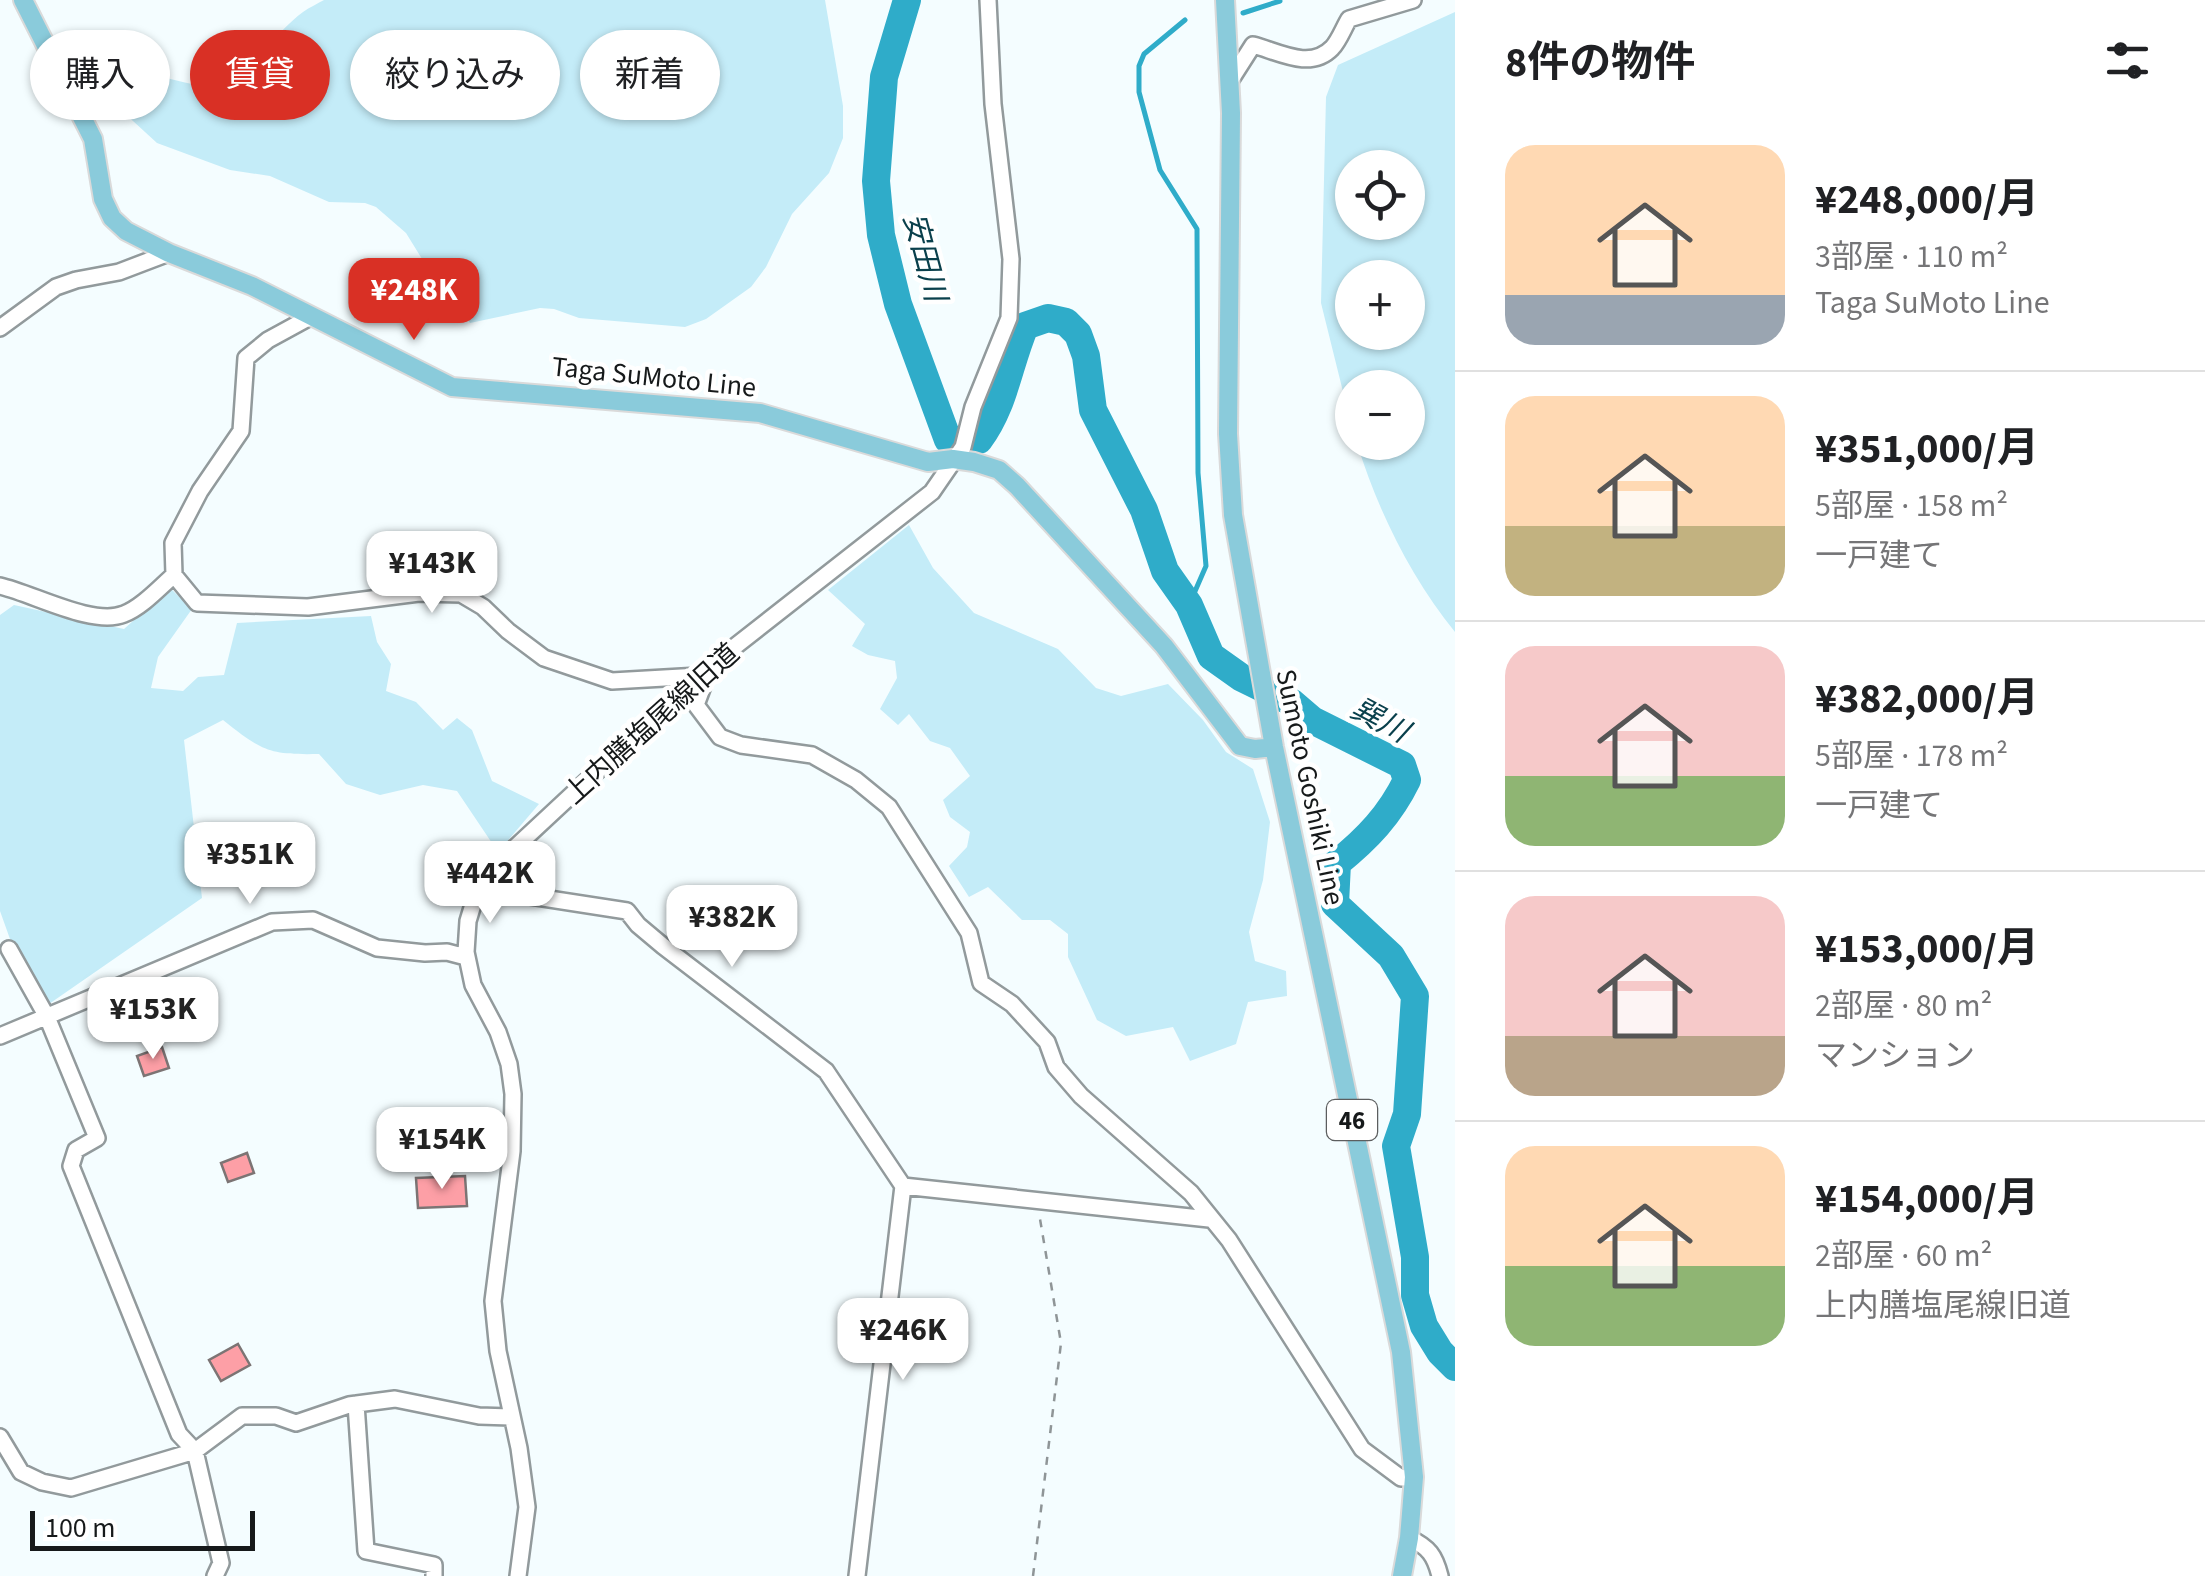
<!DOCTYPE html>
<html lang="ja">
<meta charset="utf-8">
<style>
:root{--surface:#fff;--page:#f6f6f6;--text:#202124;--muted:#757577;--line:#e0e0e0;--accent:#d93025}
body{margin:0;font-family:"Source Sans 3","Noto Sans JP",sans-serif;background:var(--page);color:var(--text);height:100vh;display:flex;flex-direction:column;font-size:38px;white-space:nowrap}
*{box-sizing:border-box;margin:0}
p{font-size:32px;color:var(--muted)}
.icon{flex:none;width:55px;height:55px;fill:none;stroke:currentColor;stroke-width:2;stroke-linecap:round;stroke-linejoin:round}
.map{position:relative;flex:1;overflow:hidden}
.side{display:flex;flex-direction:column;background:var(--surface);width:750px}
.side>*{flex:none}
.hud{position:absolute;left:30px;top:30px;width:950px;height:90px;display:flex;gap:20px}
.buttons{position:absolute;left:1335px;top:150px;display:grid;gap:20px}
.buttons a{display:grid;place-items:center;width:90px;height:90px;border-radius:50%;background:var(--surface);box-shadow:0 2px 8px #0004;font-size:50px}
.scale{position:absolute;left:30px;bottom:25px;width:225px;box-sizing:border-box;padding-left:10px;border:5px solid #16191a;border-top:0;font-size:28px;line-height:35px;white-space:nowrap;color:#16191a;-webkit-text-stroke:8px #fff;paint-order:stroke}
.price{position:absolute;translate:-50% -85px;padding:0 22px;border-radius:20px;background:#fff;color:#222;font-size:32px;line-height:65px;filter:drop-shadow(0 2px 5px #0008)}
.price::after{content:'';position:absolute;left:50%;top:60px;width:30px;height:22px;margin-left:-15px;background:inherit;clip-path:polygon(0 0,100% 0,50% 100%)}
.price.on{background:var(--accent);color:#fff}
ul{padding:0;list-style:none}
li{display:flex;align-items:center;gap:30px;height:250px;padding:0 50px}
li+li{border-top:2px solid var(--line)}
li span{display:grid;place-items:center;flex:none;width:280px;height:200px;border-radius:30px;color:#555}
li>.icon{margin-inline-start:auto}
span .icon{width:120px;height:120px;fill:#fffc;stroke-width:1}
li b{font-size:42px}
h2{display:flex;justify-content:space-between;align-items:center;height:120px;padding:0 50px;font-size:42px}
.pill{padding:0 35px;border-radius:45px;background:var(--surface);box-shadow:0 2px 8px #0004;font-size:35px;line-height:90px}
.pill.on{background:var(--accent);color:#fff}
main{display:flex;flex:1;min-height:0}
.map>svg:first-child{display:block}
.green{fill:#c4ecf8;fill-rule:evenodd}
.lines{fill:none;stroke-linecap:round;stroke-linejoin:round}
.stream{stroke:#2facc9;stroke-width:5}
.river{stroke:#2facc9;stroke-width:28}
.building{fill:#fd9fa6;stroke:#7c7474;stroke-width:2.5}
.minor-casing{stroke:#929a9c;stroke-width:20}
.major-casing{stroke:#dadada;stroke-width:22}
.path{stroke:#8f9597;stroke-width:2.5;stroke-dasharray:8 8;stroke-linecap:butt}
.minor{stroke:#fff;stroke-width:15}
.major{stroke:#8acbdb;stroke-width:18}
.labels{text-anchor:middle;stroke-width:9;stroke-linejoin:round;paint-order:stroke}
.shield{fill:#fff;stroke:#5c5e5f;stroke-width:2.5}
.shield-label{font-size:25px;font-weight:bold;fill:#16191a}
.street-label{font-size:28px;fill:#16191a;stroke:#fff}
.water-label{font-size:30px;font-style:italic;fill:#0a404c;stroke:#fff}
</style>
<main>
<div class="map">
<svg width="1455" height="1576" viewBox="0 0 1455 1576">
<rect width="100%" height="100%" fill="#f4fdff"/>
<path class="green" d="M324 0H825L843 106V138L829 173 792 214 766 267 751 287 706 319 685 327 579 318 554 309 540 308 470 323 444 283 427 267 406 233 376 207 365 203 329 202 270 176 230 170 157 143 121 110 119 100 122 86C150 62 182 89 213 85 242 81 279 29 303 12 310 7 317 4 324 0Z
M1455 12V632C1411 578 1377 509 1357 443L1408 442V388H1352V428L1321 303 1326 97 1338 65ZM1352 168H1408V222H1352ZM1352 278H1408V332H1352Z
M909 525 933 568 974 613 1058 649 1096 688 1121 696 1168 684 1203 720 1226 752 1253 769 1270 822 1263 880 1249 932 1255 961 1286 971 1287 996 1248 1002 1236 1044 1190 1061 1173 1027 1126 1036 1097 1020 1068 957V934L1050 920H1022L988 887 969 897 949 866 967 847 970 832 950 817 943 800 970 776 950 748 930 741 909 714 898 725 880 709 897 678 895 661 868 655 852 646 865 624 828 590Z
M170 588 192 609 158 657 151 688 183 691 198 677 224 675 237 623 371 616 377 642 391 664 386 691 416 702 443 730 457 718 472 730 492 781 539 804 498 852 457 791 423 785 380 795 346 784 319 754C269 755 262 751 223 720L184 740 202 898 49 1004 10 939 0 911V615L14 605 124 629Z"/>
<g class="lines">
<path class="stream" d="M1243 13 1280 1
M1185 20 1144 54 1139 66V92L1160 170 1197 229 1198 473 1206 566 1189 605"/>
<path class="river" d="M907 0 884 77 876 181 881 235 898 304 948 440H979C1005 405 1008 366 1025 326L1048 318 1066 322 1078 334 1086 356 1093 410 1144 510 1165 571 1189 605 1211 656 1242 678 1291 702 1312 720 1402 765 1407 780C1390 815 1367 839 1337 863L1335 904 1391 956 1415 996 1407 1114 1396 1146 1415 1257V1295L1424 1326 1440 1352 1455 1367"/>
</g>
<path class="building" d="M147 1006 155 1025 128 1036 120 1016Z
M162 1047 169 1068 144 1076 137 1056Z
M247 1153 254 1173 228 1182 221 1163Z
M465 1176 467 1206 418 1208 416 1178Z
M238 1344 250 1365 221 1381 209 1360Z"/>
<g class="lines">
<defs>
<path id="minor" d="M1230 81 1253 45C1277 51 1310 71 1332 48 1339 41 1344 27 1349 19L1413 0
M312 316 268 340 246 358 241 431 200 491 173 543 174 575 197 603 308 607 419 593 461 594 483 607 508 631 544 658 612 681 699 676
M0 328 56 287 76 280 119 272 169 253
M0 586C32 593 93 627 124 614 142 607 159 588 174 575
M709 670 696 705 720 737 741 745 812 755 856 780 889 807 969 933 981 983 1012 1004 1047 1042 1056 1067 1081 1096 1191 1193 1229 1240 1362 1449 1401 1478 1414 1477
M478 888 627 911 638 925 663 946 826 1071 903 1186 857 1576
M9 949 47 1017 97 1138 76 1150 71 1166 179 1434 195 1451 221 1563 215 1576
M0 1036 272 922 313 920 377 948 425 953 447 952 466 957
M903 1186 1209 1219
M356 1404 366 1551 434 1565V1576
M0 1437 21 1472 42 1482 71 1488 195 1451 242 1416H276L296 1423 349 1405 395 1399 479 1416 511 1417
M1409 1538C1429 1547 1435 1556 1440 1576
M518 1576 527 1507 519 1448 498 1351 493 1301 512 1151 513 1094 509 1064 498 1032 473 985 466 952 468 921 478 888 492 869 710 666 932 492 963 447 973 407 1009 318 1011 259 993 104 988 0"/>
<path id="major" d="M23 0 93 139 103 199 112 218 126 231 169 253 252 286 452 387 760 413 928 462 953 459 974 462 999 470 1017 486 1164 646 1240 746 1255 749 1274 747
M1225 0 1231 113 1228 434 1233 515 1274 747 1401 1352 1414 1477 1409 1538 1402 1576"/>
</defs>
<use href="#minor" class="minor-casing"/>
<use href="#major" class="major-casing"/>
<path class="path" d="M1033 1576 1061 1343 1040 1219"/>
<use href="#minor" class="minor"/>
<use href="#major" class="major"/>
</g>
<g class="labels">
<rect class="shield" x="1327" y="1100" width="50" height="40" rx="8"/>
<g class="shield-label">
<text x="1352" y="1129">46</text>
</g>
<g class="street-label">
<text transform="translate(654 376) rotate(6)" y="10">Taga SuMoto Line</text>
<text transform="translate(651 723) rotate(-42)" y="10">上内膳塩尾線旧道</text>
<text transform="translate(1311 787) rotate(78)" y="10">Sumoto Goshiki Line</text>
</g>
<g class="water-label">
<text transform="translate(925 257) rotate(75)" y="10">安田川</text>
<text transform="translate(1380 720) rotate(28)" y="10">巽川</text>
</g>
</g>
</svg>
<div class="buttons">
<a><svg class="icon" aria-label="locate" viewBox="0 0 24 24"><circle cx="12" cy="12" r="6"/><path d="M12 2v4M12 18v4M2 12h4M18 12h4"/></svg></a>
<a>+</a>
<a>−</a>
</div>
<div class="scale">100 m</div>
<b class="price on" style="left:414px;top:343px">¥248K</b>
<b class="price" style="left:432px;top:616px">¥143K</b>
<b class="price" style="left:250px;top:907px">¥351K</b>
<b class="price" style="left:490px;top:926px">¥442K</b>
<b class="price" style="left:732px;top:970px">¥382K</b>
<b class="price" style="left:153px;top:1062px">¥153K</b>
<b class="price" style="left:442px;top:1192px">¥154K</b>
<b class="price" style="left:903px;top:1383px">¥246K</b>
<div class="hud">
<a class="pill">購入</a>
<a class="pill on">賃貸</a>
<a class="pill">絞り込み</a>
<a class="pill">新着</a>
</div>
</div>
<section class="side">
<h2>8件の物件<svg class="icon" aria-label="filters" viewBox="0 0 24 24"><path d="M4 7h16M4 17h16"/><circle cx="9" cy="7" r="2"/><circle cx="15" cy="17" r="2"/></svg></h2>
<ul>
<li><span style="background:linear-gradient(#ffd9b3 75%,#9aa5b1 0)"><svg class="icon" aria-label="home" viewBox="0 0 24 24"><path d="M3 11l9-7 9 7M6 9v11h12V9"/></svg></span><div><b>¥248,000/月</b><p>3部屋 · 110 m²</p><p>Taga SuMoto Line</p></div></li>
<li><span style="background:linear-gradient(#ffd9b3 65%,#c2b280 0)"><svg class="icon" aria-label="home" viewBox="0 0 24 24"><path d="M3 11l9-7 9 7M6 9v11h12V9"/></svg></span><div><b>¥351,000/月</b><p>5部屋 · 158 m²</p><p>一戸建て</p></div></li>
<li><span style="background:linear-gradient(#f6c9c9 65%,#8fb573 0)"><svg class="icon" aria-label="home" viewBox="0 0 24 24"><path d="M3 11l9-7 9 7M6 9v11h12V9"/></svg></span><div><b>¥382,000/月</b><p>5部屋 · 178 m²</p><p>一戸建て</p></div></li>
<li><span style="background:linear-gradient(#f6c9c9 70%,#b9a48a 0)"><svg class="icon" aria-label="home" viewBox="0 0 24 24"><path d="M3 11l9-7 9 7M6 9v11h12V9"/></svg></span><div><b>¥153,000/月</b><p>2部屋 · 80 m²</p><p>マンション</p></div></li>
<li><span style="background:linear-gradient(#ffd9b3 60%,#8fb573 0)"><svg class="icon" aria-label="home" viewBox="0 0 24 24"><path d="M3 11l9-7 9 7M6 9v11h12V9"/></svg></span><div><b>¥154,000/月</b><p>2部屋 · 60 m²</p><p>上内膳塩尾線旧道</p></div></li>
</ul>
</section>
</main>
